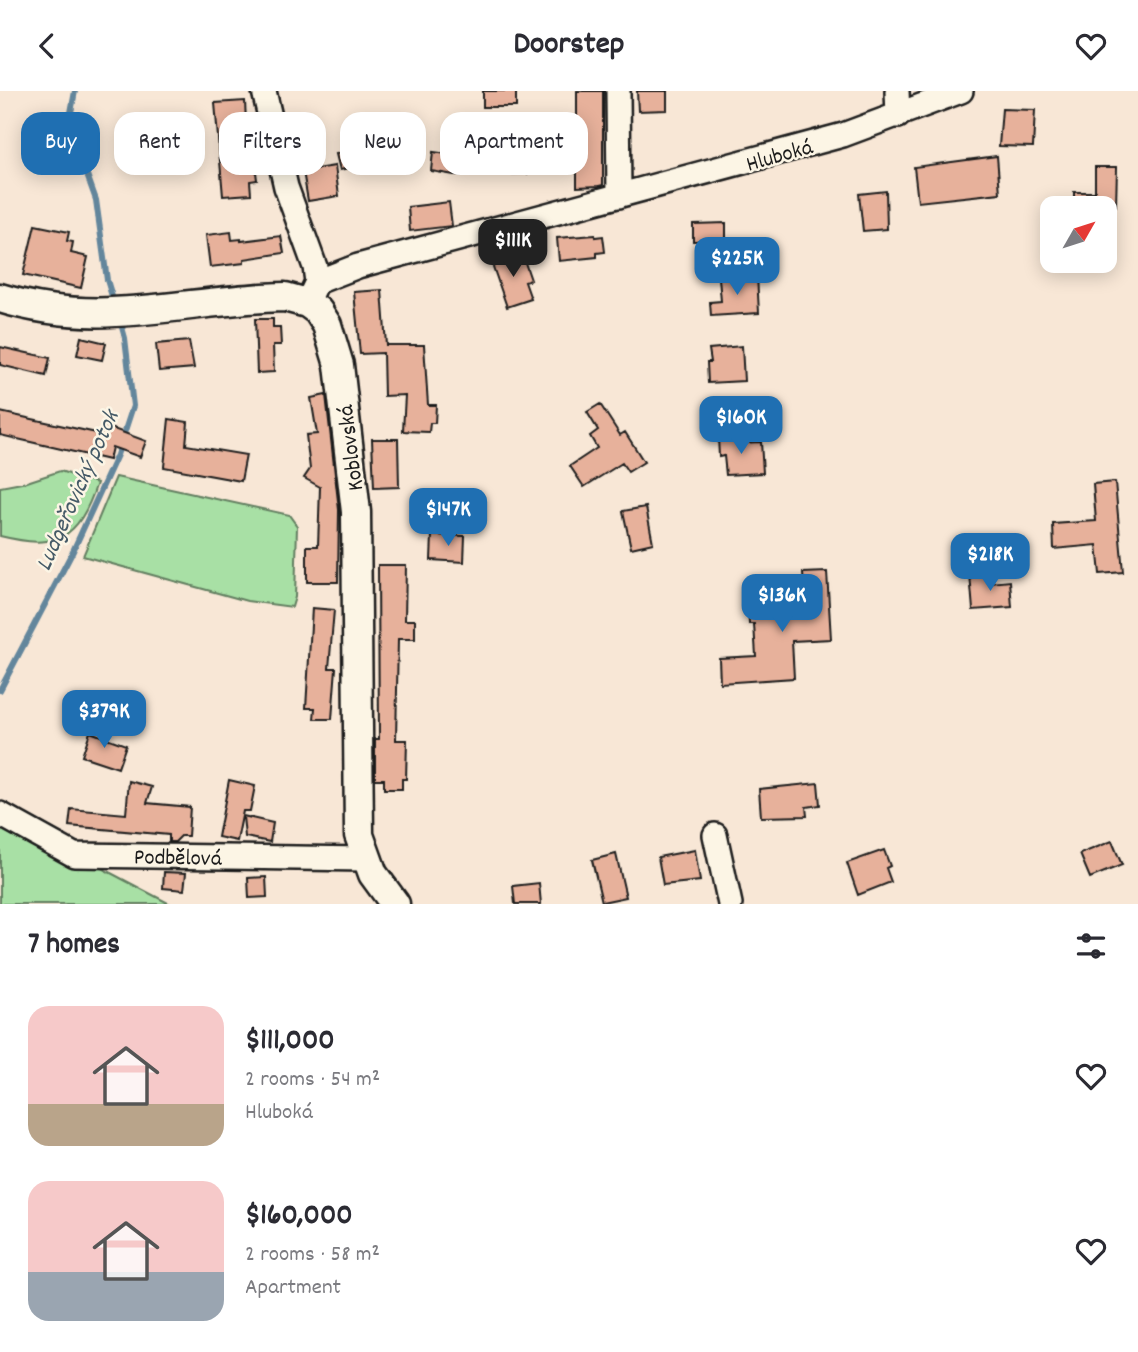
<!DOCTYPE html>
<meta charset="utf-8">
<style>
:root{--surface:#fff;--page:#f7f7f7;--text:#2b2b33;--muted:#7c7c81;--accent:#1f6fb2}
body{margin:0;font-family:Dekko,sans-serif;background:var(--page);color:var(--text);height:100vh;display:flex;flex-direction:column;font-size:26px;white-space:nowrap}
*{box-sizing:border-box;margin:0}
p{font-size:23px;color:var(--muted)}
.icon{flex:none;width:38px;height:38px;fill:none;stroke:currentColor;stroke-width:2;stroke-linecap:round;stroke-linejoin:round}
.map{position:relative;height:813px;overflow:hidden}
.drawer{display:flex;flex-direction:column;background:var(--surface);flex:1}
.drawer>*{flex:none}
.banner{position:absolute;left:21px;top:21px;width:700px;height:63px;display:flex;gap:14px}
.needle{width:46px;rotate:51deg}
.tools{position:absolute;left:1040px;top:105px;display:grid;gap:14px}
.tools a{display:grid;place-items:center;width:77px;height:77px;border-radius:14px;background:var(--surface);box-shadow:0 4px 18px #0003;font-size:35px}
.price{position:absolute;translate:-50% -60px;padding:0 16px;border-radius:14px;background:var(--accent);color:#fff;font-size:23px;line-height:46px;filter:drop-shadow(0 2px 4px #0008)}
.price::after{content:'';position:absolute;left:50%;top:42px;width:21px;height:16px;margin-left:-10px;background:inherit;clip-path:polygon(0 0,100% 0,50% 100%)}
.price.current{background:#222;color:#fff}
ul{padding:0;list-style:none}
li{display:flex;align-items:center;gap:21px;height:175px;padding:0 28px}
li span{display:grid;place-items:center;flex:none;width:196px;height:140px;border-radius:21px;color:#555}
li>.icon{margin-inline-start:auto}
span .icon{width:84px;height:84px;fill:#fffc;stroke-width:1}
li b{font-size:30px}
h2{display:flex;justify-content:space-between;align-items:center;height:84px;padding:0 28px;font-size:30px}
.pill{padding:0 24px;border-radius:21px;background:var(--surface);box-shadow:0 4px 18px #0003;font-size:24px;line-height:63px}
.pill.current{background:var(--accent);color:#fff}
header{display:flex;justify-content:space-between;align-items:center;height:91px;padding:0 28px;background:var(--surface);font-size:32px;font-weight:700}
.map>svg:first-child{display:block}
.green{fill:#a8e0a5;stroke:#627e60;stroke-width:2}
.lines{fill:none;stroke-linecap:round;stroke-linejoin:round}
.stream{stroke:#63869c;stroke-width:6}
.building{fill:#e7b19b;stroke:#1c1c1c;stroke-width:2}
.minor-casing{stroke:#1c1c1c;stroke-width:28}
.tertiary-casing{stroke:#1c1c1c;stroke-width:33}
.minor{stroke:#fcf5e5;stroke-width:23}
.tertiary{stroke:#fcf5e5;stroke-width:28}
.labels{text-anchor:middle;stroke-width:5;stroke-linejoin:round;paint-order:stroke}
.street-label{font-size:23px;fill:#1c1c1c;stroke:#fcf5e5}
.water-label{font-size:24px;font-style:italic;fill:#455a67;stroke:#fcf5e5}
</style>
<header><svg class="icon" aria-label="back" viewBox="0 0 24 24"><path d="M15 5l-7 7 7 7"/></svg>Doorstep<svg class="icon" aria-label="heart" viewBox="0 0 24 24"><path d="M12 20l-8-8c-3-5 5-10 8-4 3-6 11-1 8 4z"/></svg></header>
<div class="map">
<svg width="1138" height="813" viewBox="0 0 1138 813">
<rect width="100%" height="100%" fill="#f8e7d6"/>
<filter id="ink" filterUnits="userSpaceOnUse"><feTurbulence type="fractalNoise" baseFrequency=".0143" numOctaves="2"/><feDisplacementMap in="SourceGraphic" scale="14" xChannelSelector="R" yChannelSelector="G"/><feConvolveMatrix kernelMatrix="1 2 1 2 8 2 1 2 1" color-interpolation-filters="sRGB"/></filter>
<g filter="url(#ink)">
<path class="green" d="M60 380 97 392C78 449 57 459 0 445V396L27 391Z
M116 386 289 424 297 435 295 506 292 516 247 510 83 465Z
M0 734 88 770 170 813H0Z"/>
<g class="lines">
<path class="stream" d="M75 0 70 27 72 42 96 109 107 189 114 212
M0 599 73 460 117 364 133 315 125 247 120 229"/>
</g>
<path class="building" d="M483 0H516V16H483Z
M577 0H603V94L599 95 577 96Z
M637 0H667V19L638 20Z
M245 10 248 74 255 73 257 89 250 90 251 103 223 105 215 12Z
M1002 18 1035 19 1033 56 999 55Z
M393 23V31H397L398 59 369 60V31H376V24Z
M488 51H509V54L526 55 527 83 454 84 431 80 433 61 488 69Z
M353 59V76L340 79 336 63Z
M997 65 1000 102 918 111 914 76Z
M335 75 339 105 308 110 303 80Z
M1095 76H1117L1116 115 1074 117V101H1095Z
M886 100 887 138 863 140 859 103Z
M449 111 452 135 410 140 408 116Z
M726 132V149L693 150V133Z
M35 134 69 141 67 150 73 151 71 162 88 166 81 197 23 184Z
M231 141 232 149 241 148V150L281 145 284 162 244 168V172L210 176 206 144Z
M595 144V146L603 145 605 161 597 162V166L559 170 557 147Z
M515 162 516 165 522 163 531 189 525 191 531 208 507 216 491 170Z
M757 184 759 222 711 225 710 211 721 210 719 187Z
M382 199 386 254H424L428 314H436L435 332H430L429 341 403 340 405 304 384 305 383 262 360 263 354 201Z
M255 228H273V236H280L281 254H273L274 281 257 282Z
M81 246 106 252 102 269 77 264Z
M189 250 194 277 159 280 156 253Z
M742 255 744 290 708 292 707 271H711L709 258Z
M0 256 50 267 46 285 0 274Z
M326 304 339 419 338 491H307V455H318L320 396 304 387 310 378 306 344 317 343 311 307Z
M600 313 620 344 625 341 644 371 628 381 622 372 584 396 570 375 597 357 590 345 598 339 587 321Z
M0 321 101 343 103 334 146 350 140 366 112 356 109 369 0 344Z
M169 328 188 331 186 354 246 364 241 390 164 376Z
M739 345V352L761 351 763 382 726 384 724 365 719 366 718 346Z
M372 348H398L399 396 374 397Z
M1115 391 1123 481 1100 483 1097 454 1054 458 1053 433 1096 430 1093 393Z
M646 416 653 452 631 457 623 420Z
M432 444 465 445 464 471 431 469Z
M378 474H406L405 529H415V548H398L396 649H407L406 688H402V698H384V688H375V648H379Z
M827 481 831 548 792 550 794 587 720 592 719 567 756 565 754 533H749L748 513 805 510 803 482Z
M990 481 991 492 1010 490 1012 516 973 519 970 483Z
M312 517 334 519 329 577H336L332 628H314L315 617H306Z
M90 641 126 654 118 677 82 665Z
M229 689 255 695 250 720H243L237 750 218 746Z
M129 690 152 696 147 712 190 716 188 745H181L175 751H169V744L69 735 71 718 126 723Z
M818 692 820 714 806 716 807 725 761 726 759 698Z
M243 725 273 732 270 751 245 746Z
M1112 750 1122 774 1090 787 1080 763Z
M695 759 700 790 663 794 658 766Z
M884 759 890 775 886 777 891 791 858 804 847 772Z
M616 763 626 806 602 811 592 769Z
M164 781 186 782 184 799 163 797Z
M266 786 267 806 249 807 248 787Z
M539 792 541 813H515L513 795Z"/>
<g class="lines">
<defs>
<path id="minor" d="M264 0 286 96 315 176 317 191
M618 0 619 105
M897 0 898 25
M307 212 317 191 358 175 843 44 961 0
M0 723 74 764 365 768
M715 744 730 813"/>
<path id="tertiary" d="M0 207C103 239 183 208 285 206L307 212 318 220 327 234 339 274 356 421 359 744 373 783 395 813"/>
</defs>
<use href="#minor" class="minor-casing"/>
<use href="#tertiary" class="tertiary-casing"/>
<use href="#minor" class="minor"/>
<use href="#tertiary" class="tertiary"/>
</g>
</g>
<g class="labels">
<g class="street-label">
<text transform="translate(779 63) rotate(-16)" y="8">Hluboká</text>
<text transform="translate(349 357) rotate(-97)" y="8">Koblovská</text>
<text transform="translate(178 765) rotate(1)" y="8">Podbělová</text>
</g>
<g class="water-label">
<text transform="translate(76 399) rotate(-66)" y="8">Ludgeřovický potok</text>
</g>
</g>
</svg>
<div class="tools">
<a><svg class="needle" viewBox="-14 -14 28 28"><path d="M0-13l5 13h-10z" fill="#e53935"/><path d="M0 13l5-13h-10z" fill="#7c7c81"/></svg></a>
</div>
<b class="price current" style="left:513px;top:188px">$111K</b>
<b class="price" style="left:737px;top:206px">$225K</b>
<b class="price" style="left:741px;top:365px">$160K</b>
<b class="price" style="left:448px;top:457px">$147K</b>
<b class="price" style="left:990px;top:502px">$218K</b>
<b class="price" style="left:782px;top:543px">$136K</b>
<b class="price" style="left:104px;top:659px">$379K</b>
<div class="banner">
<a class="pill current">Buy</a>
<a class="pill">Rent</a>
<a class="pill">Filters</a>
<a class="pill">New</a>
<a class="pill">Apartment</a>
</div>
</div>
<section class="drawer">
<h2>7 homes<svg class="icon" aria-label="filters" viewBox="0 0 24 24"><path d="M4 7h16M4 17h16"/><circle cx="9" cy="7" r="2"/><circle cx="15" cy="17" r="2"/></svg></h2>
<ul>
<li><span style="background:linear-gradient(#f6c9c9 70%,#b9a48a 0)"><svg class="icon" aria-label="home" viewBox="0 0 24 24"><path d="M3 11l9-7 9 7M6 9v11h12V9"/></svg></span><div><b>$111,000</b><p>2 rooms · 54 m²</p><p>Hluboká</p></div><svg class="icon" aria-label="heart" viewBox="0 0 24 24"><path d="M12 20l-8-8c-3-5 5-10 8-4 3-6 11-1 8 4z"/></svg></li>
<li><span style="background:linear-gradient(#f6c9c9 65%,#9aa5b1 0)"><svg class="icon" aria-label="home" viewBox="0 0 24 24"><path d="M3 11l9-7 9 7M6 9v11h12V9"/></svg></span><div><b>$160,000</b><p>2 rooms · 58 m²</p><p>Apartment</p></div><svg class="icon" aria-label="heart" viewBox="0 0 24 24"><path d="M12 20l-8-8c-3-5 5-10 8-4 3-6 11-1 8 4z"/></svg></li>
</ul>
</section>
